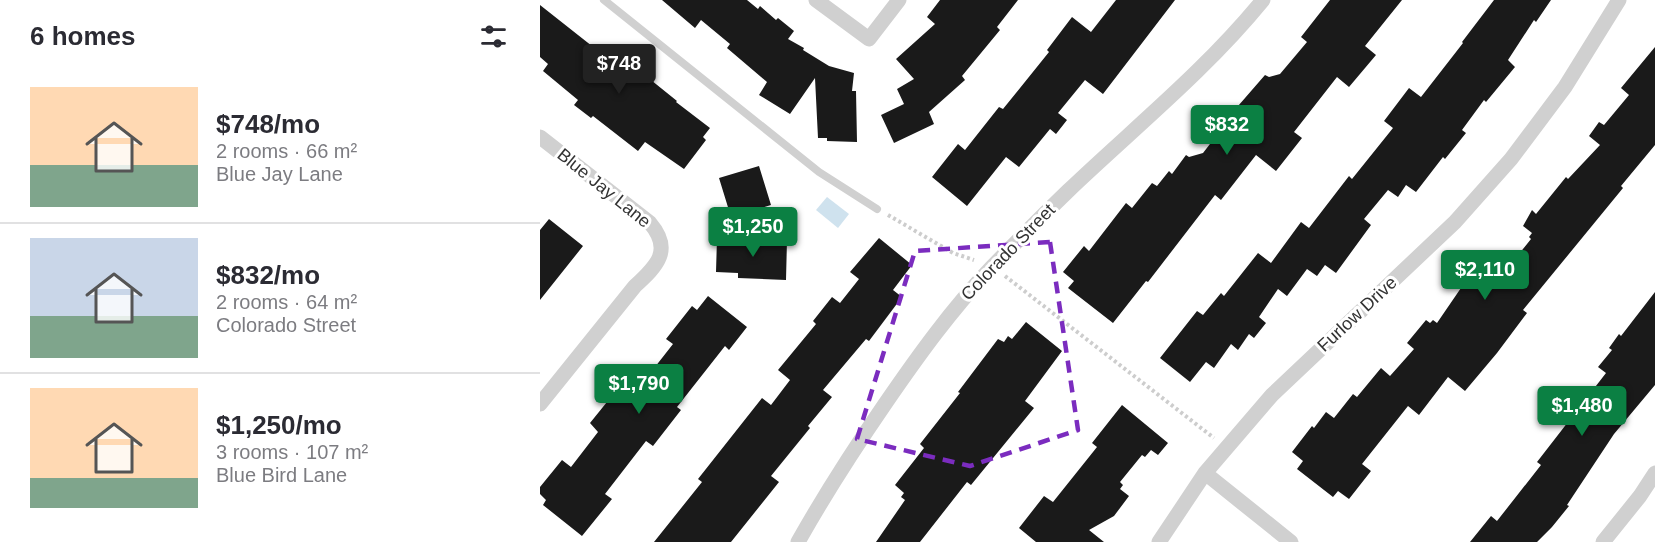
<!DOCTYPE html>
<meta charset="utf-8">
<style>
:root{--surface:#fff;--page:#f7f7f7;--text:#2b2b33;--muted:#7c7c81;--line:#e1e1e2;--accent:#0b8043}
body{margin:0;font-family:Arial,sans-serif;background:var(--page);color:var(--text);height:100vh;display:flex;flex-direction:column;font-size:22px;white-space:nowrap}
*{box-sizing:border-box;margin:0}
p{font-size:20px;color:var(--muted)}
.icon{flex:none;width:33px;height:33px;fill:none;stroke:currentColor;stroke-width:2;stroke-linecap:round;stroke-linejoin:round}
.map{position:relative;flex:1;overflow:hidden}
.panel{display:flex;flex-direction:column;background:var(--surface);width:540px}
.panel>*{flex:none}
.price{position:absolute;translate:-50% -51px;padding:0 14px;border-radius:6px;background:var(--accent);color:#fff;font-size:20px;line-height:39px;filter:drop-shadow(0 2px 3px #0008)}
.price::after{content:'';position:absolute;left:50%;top:36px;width:18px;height:14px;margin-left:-9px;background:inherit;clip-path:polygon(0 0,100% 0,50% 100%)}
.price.on{background:#222;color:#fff}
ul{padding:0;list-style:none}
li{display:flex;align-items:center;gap:18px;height:150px;padding:0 30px}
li+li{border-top:2px solid var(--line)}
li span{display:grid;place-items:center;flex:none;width:168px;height:120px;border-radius:0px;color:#555}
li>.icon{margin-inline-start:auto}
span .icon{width:72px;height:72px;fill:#fffc;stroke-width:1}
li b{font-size:26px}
h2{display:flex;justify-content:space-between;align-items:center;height:72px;padding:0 30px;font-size:26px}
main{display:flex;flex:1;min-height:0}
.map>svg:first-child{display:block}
.water{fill:#cfe2ee}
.building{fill:#1a1a1a}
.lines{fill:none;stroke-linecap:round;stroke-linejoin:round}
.path{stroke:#cdcdcd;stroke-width:4;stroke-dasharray:3 3;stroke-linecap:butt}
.service{stroke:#d0d0d0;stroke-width:8}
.minor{stroke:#d0d0d0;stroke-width:15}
.marked{fill:none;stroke:#7b2cbf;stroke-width:4.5;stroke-dasharray:12 8;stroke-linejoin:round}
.labels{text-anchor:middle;stroke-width:6;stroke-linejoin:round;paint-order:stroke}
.street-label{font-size:18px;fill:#333;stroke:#fff}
</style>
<main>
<section class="panel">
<h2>6 homes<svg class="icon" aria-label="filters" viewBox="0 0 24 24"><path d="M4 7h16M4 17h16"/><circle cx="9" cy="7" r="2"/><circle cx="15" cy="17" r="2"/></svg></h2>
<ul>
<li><span style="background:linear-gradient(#ffd9b3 65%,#7fa58c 0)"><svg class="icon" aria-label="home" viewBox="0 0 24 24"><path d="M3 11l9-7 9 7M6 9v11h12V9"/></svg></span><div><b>$748/mo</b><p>2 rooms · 66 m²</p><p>Blue Jay Lane</p></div></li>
<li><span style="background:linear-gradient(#c9d6e8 65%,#7fa58c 0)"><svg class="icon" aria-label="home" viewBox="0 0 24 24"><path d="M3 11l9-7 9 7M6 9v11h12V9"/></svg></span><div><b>$832/mo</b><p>2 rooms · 64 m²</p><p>Colorado Street</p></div></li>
<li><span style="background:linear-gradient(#ffd9b3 75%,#7fa58c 0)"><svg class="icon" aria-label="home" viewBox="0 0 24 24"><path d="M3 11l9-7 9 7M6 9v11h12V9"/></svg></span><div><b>$1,250/mo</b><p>3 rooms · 107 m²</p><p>Blue Bird Lane</p></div></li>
</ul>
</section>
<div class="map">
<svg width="1115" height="542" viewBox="0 0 1115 542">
<rect width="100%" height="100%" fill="#fff"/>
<path class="water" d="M287 197 309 214 298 228 276 210Z"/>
<path class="building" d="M122 0H207L218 9 220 6 236 20 238 18 254 31 248 39 264 48 263 50 289 66 314 73 312 91H316L317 142 287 141V138H278L275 78 250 114 219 95 227 82 187 48 190 44 161 20 155 28Z
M400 0H478L457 27 460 30 422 76 425 80 389 112 394 124 354 143 341 115 364 104 357 89 374 79 356 59 395 24 387 17Z
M576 0H635L563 94 545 80 518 113 527 120 516 134 510 129 479 167 466 157 427 206 392 177 418 144 425 150 459 107 463 109 509 52 507 50 532 17 551 32Z
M790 0H862L825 46 836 55 809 87 797 77 754 132 762 138 736 171 716 155 681 200 675 195 608 282 606 281 573 323 528 288 534 281 523 272 544 246 549 251 586 203 592 208 612 183 617 186 629 171 632 174 646 155 649 157 663 153 687 122 685 121 725 75 729 77 740 74 767 42 761 37Z
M954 0H1011L996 22 994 20 968 60 975 67 946 102 944 100 922 130 926 133 905 159 903 157 876 192 866 185 858 197 848 190 824 219 831 225 796 273 785 265 777 276 767 269 747 296 738 289 719 317 726 323 714 338 709 334 698 350 691 344 674 368 666 362 650 382 620 358 657 311 663 315 681 293 684 296 718 253 731 263 761 222 769 228 809 176 812 179 853 128 844 121 869 88 881 97 923 43 922 42Z
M0 5 95 80 101 72 137 101 136 102 170 128 163 137 166 140 144 169 105 142 98 151 53 116 51 118 34 105 38 100 3 71 8 64 0 57Z
M1115 47V145L1081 186 1083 188 983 310 987 313 957 353 925 391 908 377 879 415 868 406 822 464 831 471 809 499 798 491 793 497 757 469 763 461 752 452 772 426 774 428 786 412 794 418 813 394 817 397 841 368 850 376 874 349 867 343 886 320 890 323 893 320 897 323 923 285 925 288 936 273 947 281 965 259 971 264 991 239 989 237 992 233 983 226 992 210 996 214 1026 177 1028 179 1060 145 1049 136 1059 122 1064 125 1089 95 1081 88Z
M219 166 231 205 191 217 179 178Z
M9 219 43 246 0 300V230Z
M177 238 247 240 246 280 198 278V273L176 272Z
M339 238 372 265 353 290 362 297 329 341 326 339 283 390 292 397 268 426 270 428 231 476 239 482 191 542H114L162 482 158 479 222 398 231 405 250 380 238 370 276 324 273 321 292 297 300 303 319 279 310 272Z
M1115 292V385L1074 434 1027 505 1029 506 1012 527 997 542H930L951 516 957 521 1001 465 997 462 1066 373 1058 367 1072 350 1069 348 1079 334 1081 336Z
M168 296 207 327 189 350 185 346 137 407 141 410 113 446 106 441 65 494 72 499 42 536 3 505 6 500 0 494V487L22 460 31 467 58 432 50 423 92 371 104 381 133 344 126 339 152 306 157 310Z
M486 322 522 351 485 401 494 408 431 485 427 482 380 542H336L365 500 361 497 364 493 355 485 384 448 380 444 420 393 418 392 458 339 464 342 468 336 472 339Z
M582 405 628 443 618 455 611 450 605 457 602 455 580 482 583 485 580 489 589 496 574 516 549 530 564 542H496L479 528 504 496 513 502 557 447 552 443Z"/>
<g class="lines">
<path class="path" d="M348 215 413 253 434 260
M465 276 674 438"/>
<path class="service" d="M64 0 279 172 337 209"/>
<path class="minor" d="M276 0 329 39 359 0
M0 137 110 223C133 250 117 266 95 286L0 404
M665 473 751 542
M258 542C285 494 314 449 345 404 378 356 411 310 451 268 476 242 502 216 528 191 594 128 665 71 723 0
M619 542 665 473 732 395 915 222 971 159 1025 87 1079 0
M1063 542 1100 496 1115 473"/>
</g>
<path class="marked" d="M510 242 538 430 430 466 317 439 375 251Z"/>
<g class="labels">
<g class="street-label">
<text transform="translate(64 188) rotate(39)" y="6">Blue Jay Lane</text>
<text transform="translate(468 252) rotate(-46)" y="6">Colorado Street</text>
<text transform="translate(817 314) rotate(-43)" y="6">Furlow Drive</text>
</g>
</g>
</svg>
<b class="price on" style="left:79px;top:95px">$748</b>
<b class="price" style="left:687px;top:156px">$832</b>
<b class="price" style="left:213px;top:258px">$1,250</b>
<b class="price" style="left:945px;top:301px">$2,110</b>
<b class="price" style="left:99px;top:415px">$1,790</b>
<b class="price" style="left:1042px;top:437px">$1,480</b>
</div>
</main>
